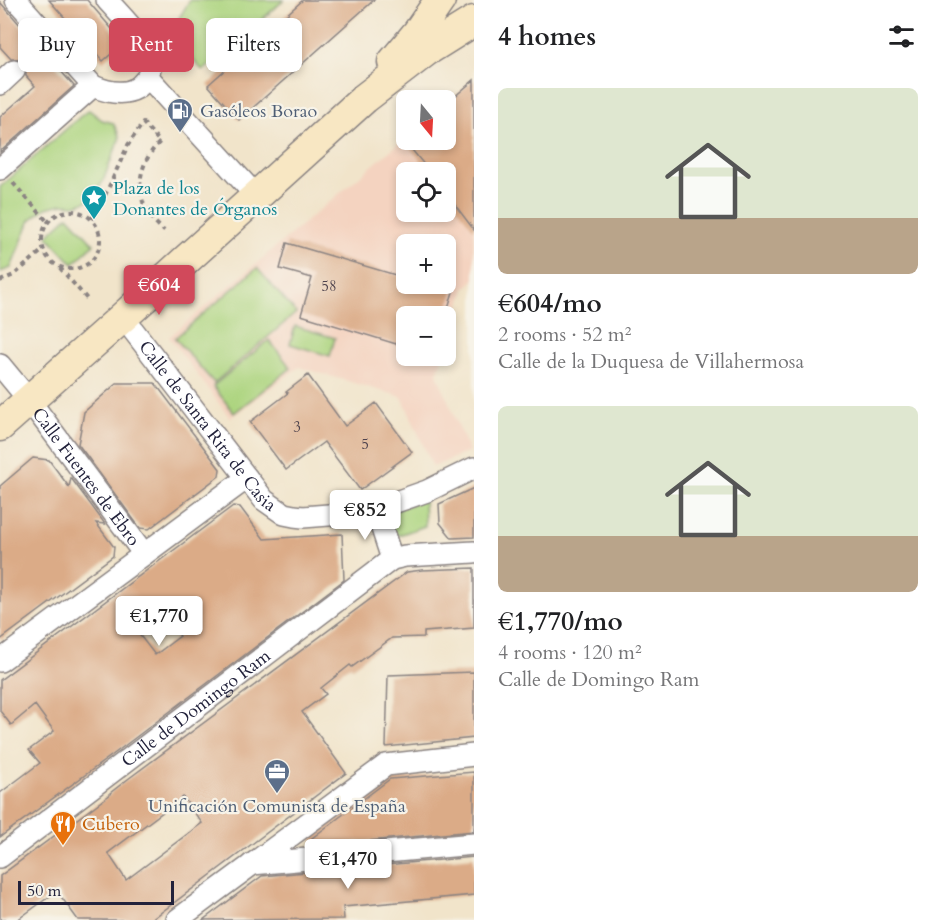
<!DOCTYPE html>
<meta charset="utf-8">
<style>
:root{--surface:#fff;--page:#f6f6f6;--text:#202124;--muted:#757577;--accent:#d1495b}
body{margin:0;font-family:Cardo,serif;background:var(--page);color:var(--text);height:100vh;display:flex;flex-direction:column;font-size:22px;white-space:nowrap}
*{box-sizing:border-box;margin:0}
p{font-size:20px;color:var(--muted)}
.icon{flex:none;width:33px;height:33px;fill:none;stroke:currentColor;stroke-width:2;stroke-linecap:round;stroke-linejoin:round}
.map{position:relative;flex:1;overflow:hidden}
.drawer{display:flex;flex-direction:column;background:var(--surface);width:468px}
.drawer>*{flex:none}
.guide{position:absolute;left:18px;top:18px;width:366px;height:54px;display:flex;gap:12px}
.needle{width:39px;rotate:162deg}
.fabs{position:absolute;left:396px;top:90px;display:grid;gap:12px}
.fabs a{display:grid;place-items:center;width:60px;height:60px;border-radius:9px;background:var(--surface);box-shadow:0 3px 9px #0003;font-size:30px}
.scale{position:absolute;left:18px;bottom:15px;width:156px;box-sizing:border-box;padding-left:6px;border:3px solid #22223b;border-top:0;font-size:16px;line-height:21px;white-space:nowrap;color:#22223b;-webkit-text-stroke:4px #f7f3e8;paint-order:stroke}
.price{position:absolute;translate:-50% -51px;padding:0 14px;border-radius:6px;background:#fff;color:#222;font-size:20px;line-height:39px;filter:drop-shadow(0 2px 3px #0008)}
.price::after{content:'';position:absolute;left:50%;top:36px;width:18px;height:14px;margin-left:-9px;background:inherit;clip-path:polygon(0 0,100% 0,50% 100%)}
.price.selected{background:var(--accent);color:#fff}
ul{padding:0;list-style:none}
li{display:grid;align-content:center;gap:12px;height:318px;padding:0 24px}
li span{display:grid;place-items:center;height:186px;border-radius:9px;color:#555}
li>.icon{margin-inline-start:auto}
span .icon{width:108px;height:108px;fill:#fffc;stroke-width:1}
li b{font-size:26px}
h2{display:flex;justify-content:space-between;align-items:center;height:72px;padding:0 24px;font-size:26px}
.tag{padding:0 21px;border-radius:9px;background:var(--surface);box-shadow:0 3px 9px #0003;font-size:21px;line-height:54px}
.tag.selected{background:var(--accent);color:#fff}
main{display:flex;flex:1;min-height:0}
.map>svg:first-child{display:block}
.built{fill:#f4d3c0;fill-rule:evenodd}
.green{fill:#acd47e;stroke:#677b5c;stroke-width:1.5}
.building{fill:#dbab87;fill-rule:evenodd}
.lines{fill:none;stroke-linecap:round;stroke-linejoin:round}
.street-casing{stroke:#8a8382;stroke-width:24}
.secondary-casing{stroke:#8a8382;stroke-width:33}
.path{stroke:#8a8382;stroke-width:4;stroke-dasharray:4.5 4.5;stroke-linecap:butt}
.street{stroke:#fff;stroke-width:21}
.secondary{stroke:#f8e7c3;stroke-width:30}
.labels{text-anchor:middle;stroke-width:4.5;stroke-linejoin:round;paint-order:stroke}
.number-label{font-size:15px;fill:#50444e}
.service-label{font-size:18px;fill:#4e5e75;stroke:#f7f3e8;text-anchor:start}
.culture-label{font-size:18px;fill:#0d838f;stroke:#f7f3e8;text-anchor:start}
.street-label{font-size:18px;fill:#22223b;stroke:#f7f3e8}
.food-label{font-size:18px;fill:#c56008;stroke:#f7f3e8;text-anchor:start}
</style>
<main>
<div class="map">
<svg width="474" height="920" viewBox="0 0 474 920">
<rect width="100%" height="100%" fill="#f7f3e8"/>
<filter id="ink" filterUnits="userSpaceOnUse"><feTurbulence type="fractalNoise" baseFrequency=".0167" numOctaves="2"/><feDisplacementMap in="SourceGraphic" scale="12" xChannelSelector="R" yChannelSelector="G"/><feConvolveMatrix kernelMatrix="1 2 1 2 8 2 1 2 1" color-interpolation-filters="sRGB"/></filter>
<filter id="wash" filterUnits="userSpaceOnUse"><feTurbulence type="fractalNoise" baseFrequency=".008" numOctaves="4" result="noise"/><feDisplacementMap in="SourceGraphic" scale="24" xChannelSelector="R" yChannelSelector="G"/><feGaussianBlur stdDeviation="1.35" result="paint"/><feColorMatrix in="noise" values="0 0 0 0 0 0 0 0 0 0 0 0 0 0 0 0 0 1.4 0 .05"/><feComposite in="paint" operator="in"/></filter>
<g filter="url(#wash)">
<rect width="100%" height="100%" fill="#f1e4ca"/>
<path class="built" d="M404 139 430 172H406V212H446V193L474 230V280L465 288 446 349V316H406V356H443L437 374 469 451 433 467 402 397 299 367 230 418 169 337ZM406 244H446V284H406Z"/>
<path class="green" d="M190 0H284L203 71 170 33Z
M89 110 102 120 113 123 120 137 103 181 92 199 76 205 62 204 46 208 30 220 11 268 0 272V187L82 115Z
M68 216 94 244 73 264 47 236Z
M257 268 296 313 214 383 175 338Z
M295 326 335 338 330 356 290 344Z
M269 340 291 368 234 413 213 386Z
M424 499 425 526 396 536 398 542 404 547H397L389 519 398 509Z"/>
<g id="blocks">
<path class="building" d="M49 0H87L124 43 103 61Z
M303 0H374L239 120 208 85Z
M0 2 74 86 0 152V117L35 86 26 76V69L24 63 17 59H11L0 47Z
M474 80V230L446 193V172H430L404 140H446V104Z
M287 243 406 278V284H426L453 292 447 311 438 308 435 316H406V347L301 315 312 278 280 269Z
M308 375 345 426 376 403 412 452 360 490 324 442 286 470 250 422 288 393 286 392Z
M117 383H155L220 469 219 476 149 529 140 528 78 444 84 412Z
M33 458 49 460 69 487 71 478 105 524 96 523 114 547 113 556 0 640V486Z
M474 488V537L452 538 440 523 439 504Z
M233 506 240 507 264 539 342 534 344 580 111 756 0 837V793L40 763 29 750 54 731 35 705 11 725 0 711V680ZM159 609 180 636 155 655 134 628Z
M474 568V628L424 632V637L392 638 352 667 350 665 321 688 326 694 302 712 346 773 151 920H78L57 891 17 920H0V876L111 794 110 793 128 779 407 572 422 570ZM183 797 202 823 126 880 108 853Z
M474 672V738L386 747 388 675Z
M474 772V831L315 846 312 838 390 779Z
M474 857V895L343 907 344 919 203 920 262 876Z"/>
</g>
</g>
<g filter="url(#ink)">
<use href="#blocks" fill-opacity="0" stroke="#8a8382" stroke-width="1.5"/>
<g class="lines">
<defs>
<g id="street">
<path d="M16 0 93 86C107 92 123 96 137 88 141 85 144 81 148 77"/>
<path d="M107 0C119 14 151 44 151 63 150 68 149 73 148 77"/>
<path d="M148 77 257 197"/>
<path d="M0 84 14 71"/>
<path d="M0 169 93 86"/>
<path id="s1" d="M123 317 264 500 284 514 294 516 303 517 367 512 427 491 474 468"/>
<path id="s2" d="M0 365 29 400 144 554"/>
<path d="M376 510 392 559"/>
<path d="M0 661 247 478"/>
<path id="s3" d="M0 857 392 559 405 556 474 552"/>
<path d="M252 864 474 844"/>
<path d="M177 920 386 765 474 755"/>
</g>
<path id="secondary" d="M393 62 418 32 440 0
M0 426 123 317 365 98 426 51 474 21"/>
</defs>
<use href="#street" class="street-casing"/>
<use href="#secondary" class="secondary-casing"/>
<path class="path" d="M13 183 48 222
M42 240a29 29 0 1 1 58 0a29 29 0 1 1-58 0Z
M92 219 107 191 128 145 143 123 160 142C140 161 134 189 148 213 152 220 159 226 164 231
M60 268 87 299
M0 281 14 275 43 250"/>
<use href="#street" class="street"/>
<use href="#secondary" class="secondary"/>
</g>
</g>
<defs>
<symbol id="fuel-pin" viewBox="-11 -11 22 30"><path d="M0 17L-7.5 6A9.5 9.5 0 1 1 7.5 6Z" fill="#5c6f8a" stroke="#f7f3e8"/><path d="M-5.5-6h7V0h2V4h1.3V-2.5L3-4.5l.8-.8L6-3V5H2.5V1h-1V6h-7ZM-4.2-4.7v3.2H.2V-4.7Z" fill="#fff"/></symbol>
<symbol id="sight-pin" viewBox="-11 -11 22 30"><path d="M0 17L-7.5 6A9.5 9.5 0 1 1 7.5 6Z" fill="#0f9aa8" stroke="#f7f3e8"/><path d="M0-6L1.8-2.2L6-1.7L2.9 1.2L3.7 5.4L0 3.3L-3.7 5.4L-2.9 1.2L-6-1.7L-1.8-2.2Z" fill="#fff"/></symbol>
<symbol id="office-pin" viewBox="-11 -11 22 30"><path d="M0 17L-7.5 6A9.5 9.5 0 1 1 7.5 6Z" fill="#5c6f8a" stroke="#f7f3e8"/><path d="M-6-3h4V-5.5h4V-3h4V5H-6ZM-1-4.5V-3h2v-1.5ZM-6 0V1H6V0Z" fill="#fff"/></symbol>
<symbol id="restaurant-pin" viewBox="-11 -11 22 30"><path d="M0 17L-7.5 6A9.5 9.5 0 1 1 7.5 6Z" fill="#e8710a" stroke="#f7f3e8"/><path d="M-5-6h1v4h1v-4h1v4h1v-4h1v5L-1.5 .5V6h-2V.5L-5-1ZM5-6V6H3V1.5H1.5Q1.5-4 5-6Z" fill="#fff"/></symbol>
</defs>
<g fill-rule="evenodd">
<use href="#fuel-pin" x="165" y="96" width="30" height="40"/>
<use href="#sight-pin" x="79" y="183" width="30" height="40"/>
<use href="#office-pin" x="262" y="757" width="30" height="40"/>
<use href="#restaurant-pin" x="48" y="809" width="30" height="40"/>
</g>
<g class="labels">
<g class="number-label">
<text x="329" y="291">58</text>
<text x="297" y="432">3</text>
<text x="365" y="449">5</text>
</g>
<g class="service-label">
<text x="200" y="117">Gasóleos Borao</text>
<text x="277" y="812" text-anchor="middle">Unificación Comunista de España</text>
</g>
<g class="culture-label">
<text x="113" y="194">Plaza de los<tspan x="113" dy="21">Donantes de Órganos</tspan></text>
</g>
<g class="street-label">
<text dy="6" stroke="none"><textPath href="#s1" startOffset="138">Calle de Santa Rita de Casia</textPath></text>
<text dy="6" stroke="none"><textPath href="#s2" startOffset="141">Calle Fuentes de Ebro</textPath></text>
<text dy="6" stroke="none"><textPath href="#s3" startOffset="246">Calle de Domingo Ram</textPath></text>
</g>
<g class="food-label">
<text x="82" y="830">Cubero</text>
</g>
</g>
</svg>
<div class="fabs">
<a><svg class="needle" viewBox="-14 -14 28 28"><path d="M0-13l5 13h-10z" fill="#e53935"/><path d="M0 13l5-13h-10z" fill="#757577"/></svg></a>
<a><svg class="icon" aria-label="locate" viewBox="0 0 24 24"><circle cx="12" cy="12" r="6"/><path d="M12 2v4M12 18v4M2 12h4M18 12h4"/></svg></a>
<a>+</a>
<a>−</a>
</div>
<div class="scale">50 m</div>
<b class="price selected" style="left:159px;top:316px">€604</b>
<b class="price" style="left:365px;top:541px">€852</b>
<b class="price" style="left:159px;top:647px">€1,770</b>
<b class="price" style="left:348px;top:890px">€1,470</b>
<div class="guide">
<a class="tag">Buy</a>
<a class="tag selected">Rent</a>
<a class="tag">Filters</a>
</div>
</div>
<section class="drawer">
<h2>4 homes<svg class="icon" aria-label="filters" viewBox="0 0 24 24"><path d="M4 7h16M4 17h16"/><circle cx="9" cy="7" r="2"/><circle cx="15" cy="17" r="2"/></svg></h2>
<ul>
<li><span style="background:linear-gradient(#dfe7d0 70%,#b9a48a 0)"><svg class="icon" aria-label="home" viewBox="0 0 24 24"><path d="M3 11l9-7 9 7M6 9v11h12V9"/></svg></span><div><b>€604/mo</b><p>2 rooms · 52 m²</p><p>Calle de la Duquesa de Villahermosa</p></div></li>
<li><span style="background:linear-gradient(#dfe7d0 70%,#b9a48a 0)"><svg class="icon" aria-label="home" viewBox="0 0 24 24"><path d="M3 11l9-7 9 7M6 9v11h12V9"/></svg></span><div><b>€1,770/mo</b><p>4 rooms · 120 m²</p><p>Calle de Domingo Ram</p></div></li>
</ul>
</section>
</main>
